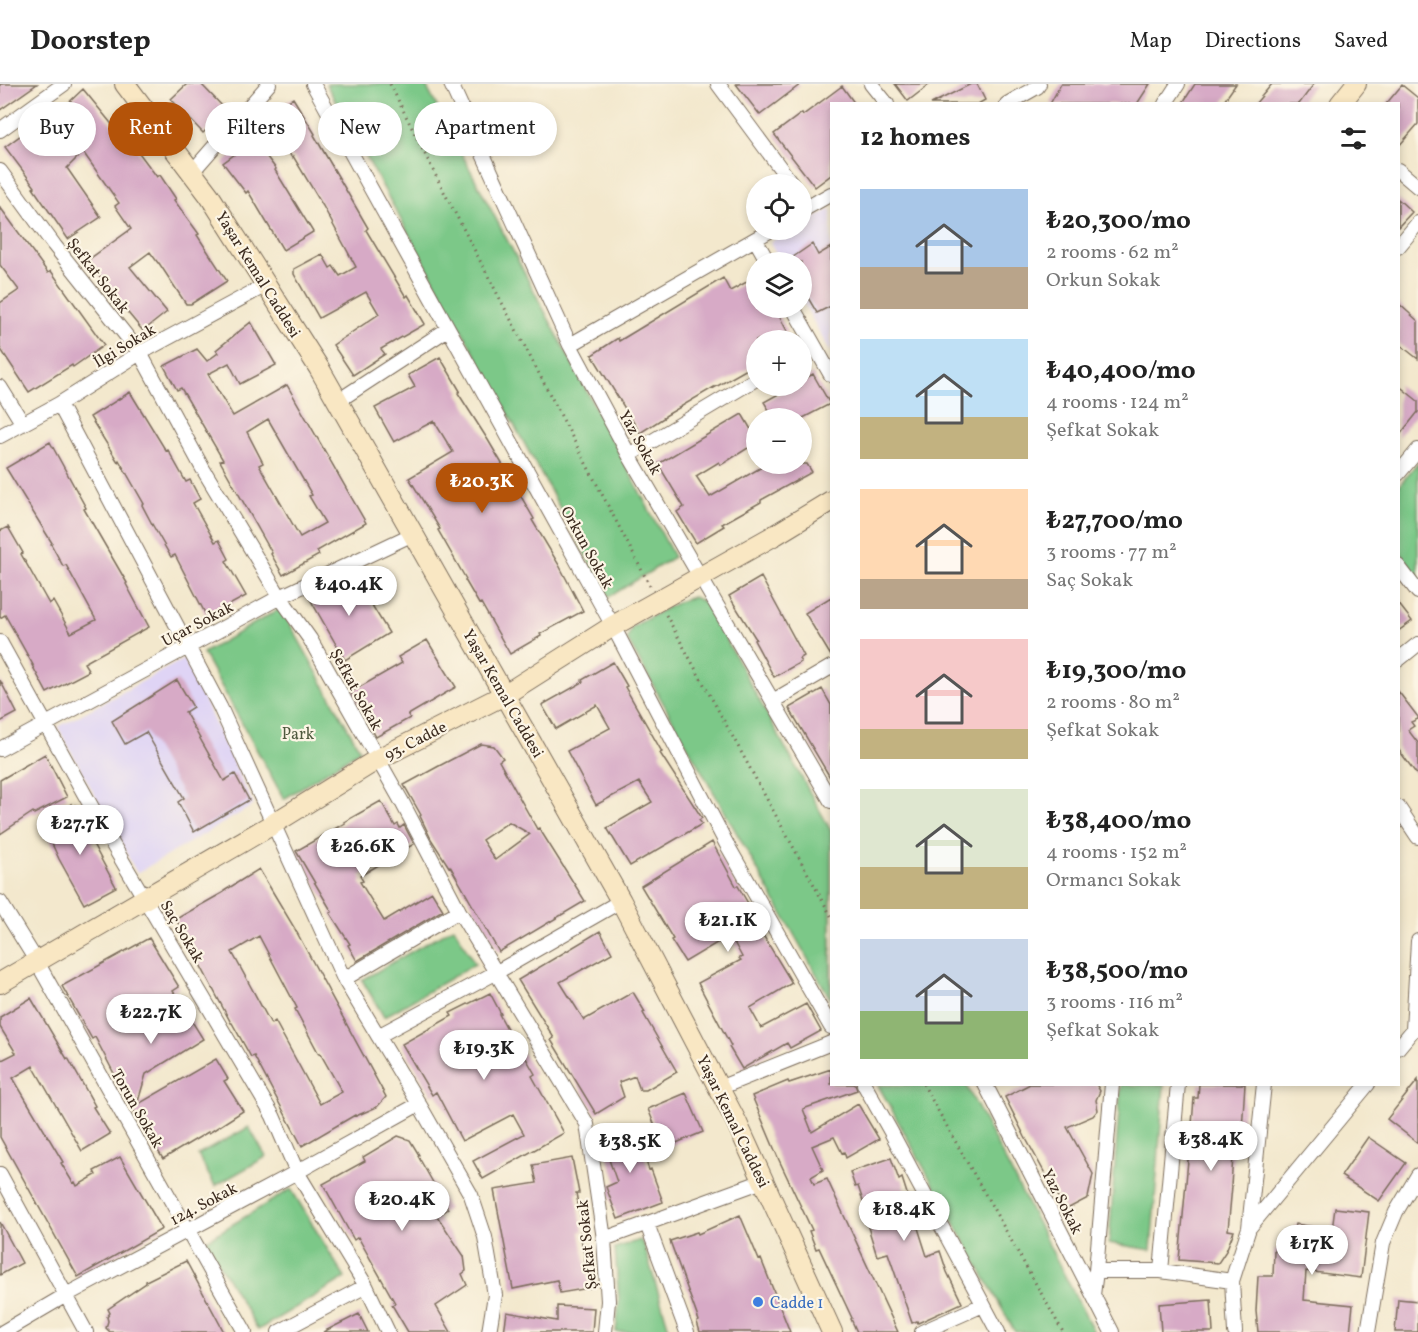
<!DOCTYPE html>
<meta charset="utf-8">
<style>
:root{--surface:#fff;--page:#f6f6f6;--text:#222;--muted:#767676;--line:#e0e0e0;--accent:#b45309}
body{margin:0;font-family:Vollkorn,serif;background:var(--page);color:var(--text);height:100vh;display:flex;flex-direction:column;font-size:22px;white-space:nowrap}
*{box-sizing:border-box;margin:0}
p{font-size:20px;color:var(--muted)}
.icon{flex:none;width:33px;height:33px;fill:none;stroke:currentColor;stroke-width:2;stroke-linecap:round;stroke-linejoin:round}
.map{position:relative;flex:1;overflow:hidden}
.details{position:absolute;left:830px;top:18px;width:570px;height:984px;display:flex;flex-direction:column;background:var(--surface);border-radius:0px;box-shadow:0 3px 9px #0003}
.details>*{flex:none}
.banner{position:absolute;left:18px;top:18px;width:570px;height:54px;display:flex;gap:12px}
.controls{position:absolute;left:746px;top:90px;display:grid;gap:12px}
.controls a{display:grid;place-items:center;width:66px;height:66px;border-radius:50%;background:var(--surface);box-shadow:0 3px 9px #0003;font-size:30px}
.price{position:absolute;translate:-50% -51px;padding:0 14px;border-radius:21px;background:#fff;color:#222;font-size:20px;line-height:39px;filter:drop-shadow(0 2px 3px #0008)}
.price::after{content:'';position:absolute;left:50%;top:36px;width:18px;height:14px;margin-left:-9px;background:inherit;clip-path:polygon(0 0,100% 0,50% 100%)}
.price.current{background:var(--accent);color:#fff}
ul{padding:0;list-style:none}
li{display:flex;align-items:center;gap:18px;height:150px;padding:0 30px}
li span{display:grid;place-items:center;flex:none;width:168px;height:120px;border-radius:0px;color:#555}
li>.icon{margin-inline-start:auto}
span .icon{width:72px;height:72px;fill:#fffc;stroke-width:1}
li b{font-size:26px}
h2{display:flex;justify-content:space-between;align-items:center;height:72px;padding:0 30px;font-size:26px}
.pill{padding:0 21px;border-radius:27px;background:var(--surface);box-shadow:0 3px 9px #0003;font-size:21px;line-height:54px}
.pill.current{background:var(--accent);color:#fff}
header{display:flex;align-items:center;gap:36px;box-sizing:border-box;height:84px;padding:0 30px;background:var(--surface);border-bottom:2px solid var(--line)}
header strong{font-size:28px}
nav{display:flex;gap:33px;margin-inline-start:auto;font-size:21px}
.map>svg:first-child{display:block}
.built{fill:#dfd4f5}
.green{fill:#7bc888;stroke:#5b7953;stroke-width:1.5}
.building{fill:#d7aac6;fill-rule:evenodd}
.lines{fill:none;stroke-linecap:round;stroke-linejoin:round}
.street-casing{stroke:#7b6c5b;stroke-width:16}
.secondary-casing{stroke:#7b6c5b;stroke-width:22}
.path{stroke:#7b6c5b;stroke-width:3;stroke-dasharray:1.5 4.5;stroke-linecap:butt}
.street{stroke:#fff;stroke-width:14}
.secondary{stroke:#f9e7c3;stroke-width:20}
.shop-dot{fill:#3f7fe0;stroke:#fcf5e5;stroke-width:2}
.labels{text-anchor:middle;stroke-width:4.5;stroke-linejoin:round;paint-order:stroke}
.street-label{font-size:16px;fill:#3b2a1e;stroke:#fcf5e5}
.park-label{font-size:16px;fill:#4e593e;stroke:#fcf5e5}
.shop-label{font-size:16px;fill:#366cbe;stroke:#fcf5e5;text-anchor:start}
</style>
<header>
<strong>Doorstep</strong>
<nav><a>Map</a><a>Directions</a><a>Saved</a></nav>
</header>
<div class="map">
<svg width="1418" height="1248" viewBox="0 0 1418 1248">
<rect width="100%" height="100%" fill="#fcf5e5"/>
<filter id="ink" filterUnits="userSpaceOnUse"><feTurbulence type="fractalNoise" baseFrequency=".0167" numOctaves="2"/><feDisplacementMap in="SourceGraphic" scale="12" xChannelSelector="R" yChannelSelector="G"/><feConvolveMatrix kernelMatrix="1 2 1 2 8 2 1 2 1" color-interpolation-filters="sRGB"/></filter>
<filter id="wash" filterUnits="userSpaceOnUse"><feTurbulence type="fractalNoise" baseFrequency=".008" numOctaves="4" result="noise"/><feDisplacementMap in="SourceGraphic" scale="24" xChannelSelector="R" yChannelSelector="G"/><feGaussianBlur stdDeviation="1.35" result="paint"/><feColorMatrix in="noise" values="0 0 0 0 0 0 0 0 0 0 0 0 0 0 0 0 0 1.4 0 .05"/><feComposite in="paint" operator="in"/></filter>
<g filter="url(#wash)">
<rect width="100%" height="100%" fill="#f3e8cd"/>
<path class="built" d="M831 125V269L801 215V178H781L770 158 793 146H801V141Z
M184 575 254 721 137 789 58 643Z"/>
<path class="green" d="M326 0H425L674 473 609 513Z
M1418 378V494L1398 465V403Z
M693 513 706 519 831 747V916L627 555 632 543 678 518Z
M281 524 360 666 284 715 203 569Z
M454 843 475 880 384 933 362 896Z
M878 1001H966L1094 1248H1015Z
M1121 1001H1164L1151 1166 1109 1159Z
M249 1043 266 1073 215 1102 198 1071Z
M291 1105 345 1194 258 1246 205 1157Z
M640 1156 644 1161 670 1248H616L619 1218 615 1164Z"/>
<g id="blocks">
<path class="building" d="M0 0H37L0 26Z
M187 0H201L227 27 203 49 171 15Z
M736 0H801L760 31Z
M895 0H930L908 17Z
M971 0H977L985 16 978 20H931Z
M1061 0H1150L1137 20H1050Z
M1195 0H1236L1222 20H1182Z
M1272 0H1314L1299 20H1255Z
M1402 1 1418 14V40L1398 63V20H1386Z
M842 2 855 20H831V91L815 103 774 50 802 29 803 31Z
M83 5 128 60 131 58 157 93 160 91 176 115 174 116 199 150 197 151 227 197 191 220H186L159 179H158L150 168 130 183 167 228 143 247 114 212 88 176 131 145 115 122 119 119 83 68 67 84 101 133 68 155 33 104 35 103 5 63 36 40 41 45Z
M293 14 315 50 314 51 368 144 366 146 406 213 408 211 425 240 381 265 385 270 353 291 333 261 379 230 366 208 319 234 294 190V185L322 170 330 184 333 182 340 192 356 183 323 122 293 72 292 74 266 31Z
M254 56 276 85 275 86 313 148 283 166 248 107 246 109 223 79Z
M1398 115 1412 128 1398 143Z
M0 123 48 189 51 187 104 261 73 283 72 281 29 308 0 264V219L19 206 0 181Z
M812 160 818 171 831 163V222L817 229 801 202V178H786Z
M756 193V224H775L787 247 769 256H756V280L714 304V303L665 332V333L640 349 592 271 618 254 619 257 723 194 730 207Z
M1398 219 1418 237V275L1398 259Z
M251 238 276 281 240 300 229 279 208 290 233 332 287 301 366 439 317 467 319 471 283 491 271 470 272 469 220 377 223 376 181 304 177 306 164 282 197 265 207 277 218 269 216 266ZM268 335 312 411 309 412 325 439 300 453 259 381 263 379 247 348Z
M440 273 460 307 458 309 488 356 511 395 534 435 532 436 559 481 583 527 540 550 541 552 510 570 481 519 479 520 465 496 466 495 438 446 440 445 409 394 453 368 434 337 394 358 375 324 415 303 408 291Z
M813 290 830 320 803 334H774L764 318 793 302H801V297Z
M1398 301 1418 317V328L1398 353Z
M130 308 166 367 168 366 186 398 190 396 200 415 193 419 215 458 219 456 229 475 226 477 246 512 207 533 175 471 171 473 152 440 142 421 144 420 119 376 118 378 90 333Z
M742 330 756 354V359L721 381 719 378 696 392 710 413 767 380H807L812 388 761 416V418L722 440 724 442 696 459 677 428 684 423 658 380Z
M50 358 86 424 84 425 127 499 126 500 149 543 84 579 89 587 47 609 32 581H33L5 531 0 534V447L8 443 23 469 21 470 49 520 53 517 71 549 96 536 66 481 63 482 51 460 52 459 6 384Z
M353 490 389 549 345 576 310 515Z
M761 493 804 572 799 575 801 578 774 593 754 556 756 555 729 512Z
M831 513V572L805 529Z
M1398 519 1412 537 1398 547Z
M427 556 456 603 408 631 410 634 376 653 351 608 402 579 398 573Z
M613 578 627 602 625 603 662 668 660 669 702 734 699 736 702 740 630 782 607 744 652 718 639 698 596 721 567 667 610 644 597 621 556 645 542 621 583 598 582 596Z
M0 596 17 629 0 638Z
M177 596 193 623 185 628 224 697 235 690 249 716 194 748 178 718 184 714 146 648 125 660 112 637Z
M822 605 831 621V695L789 624Z
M1398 607 1418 633V635L1411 638 1414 642 1408 646 1418 659V692L1398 665Z
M481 660 494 662 503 674 499 677 537 745 539 744 585 817 499 868 450 782 449 783 431 755 420 732 421 731 404 701 439 682ZM509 738 530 750 495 776 482 756Z
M45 670 67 713 34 730 33 728 0 750V696Z
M381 717 395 742 398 740 400 744 404 741 414 760 360 792 363 797 360 798 384 837 432 808 443 826 357 877 348 861 350 860 330 829 332 828 296 767 345 739 344 738Z
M71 720 72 723 75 721 94 757 92 758 116 803 84 820 59 775 46 747Z
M712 758 736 802H738L761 842 758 843 792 899 750 924 761 944 806 920 821 947 790 964 787 959 742 985 729 963 731 962 698 899 741 876 739 874 742 873 730 851 685 878 671 856 673 855 641 802Z
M259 785 295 845 386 1013 377 1023 356 1032 355 1031 302 1062 254 972 251 973 232 939H231L176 835 224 808V807ZM259 852 297 924 295 925 319 970 320 969 342 1008 320 1020 275 937 271 940 232 868Z
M600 847 612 869 560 898 584 936 633 908 645 928 643 929 677 988 646 1006H640L635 992 619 998 624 1013 596 1030 551 956 554 954 518 896Z
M149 854 179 903 173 907 203 955 146 990 137 1021 216 975 228 995 224 997 243 1027 209 1049 208 1048 163 1075 132 1024 95 953 92 955 62 902Z
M490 909 501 930H499L521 970 523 969 535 990 532 992 564 1049 483 1095 473 1077 524 1050 513 1030 462 1057 436 1008 432 1011 402 960 452 932 450 929Z
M31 914 67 975 68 974 95 1022 93 1023 110 1050 82 1067 33 982 13 994 63 1078 61 1079 73 1099 75 1098 77 1102 96 1091 94 1087 120 1073 162 1145 78 1193 0 1053V972L2 976 16 969 0 943V933Z
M831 985V1000H855L857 1006 803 1025 812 1048 858 1020 879 1055 846 1074 844 1068 842 1069 834 1053 812 1062 823 1086 811 1093 814 1100 827 1095 898 1248H857L851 1235 852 1234 819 1164 816 1165 809 1147 812 1146 779 1076 752 1012 788 997 789 999Z
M1418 996V1059L1387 1035Z
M1030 1000H1096L1100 1007 1096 1016 1098 1026 1093 1032 1067 1043 1093 1090 1088 1114 1065 1126 1025 1053 1005 1013Z
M1199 1000H1245L1242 1046 1235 1045 1231 1101 1232 1102 1228 1146 1234 1147 1226 1167 1218 1179 1179 1176 1190 1054H1191L1194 1014H1198Z
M686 1009 703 1048 664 1064 648 1025Z
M634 1042 649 1086 651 1085 663 1118 618 1135 606 1103 617 1098 601 1053Z
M398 1052 410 1056 419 1071 418 1072 448 1125 437 1132 464 1172 466 1187 462 1190 467 1201 436 1222 451 1248H408L392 1221 395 1219 358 1153 354 1156 323 1100 365 1077 363 1073Z
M1368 1053 1406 1079 1379 1117 1341 1092Z
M572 1074 579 1109H576L583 1147 580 1148 590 1204 560 1209 557 1196 513 1205 494 1106 537 1099 533 1081Z
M891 1074 899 1096 902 1094 927 1172 940 1167 947 1188 962 1219 918 1239 917 1237 912 1239 888 1169 877 1172 863 1127 866 1126 858 1102 855 1103 850 1088Z
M1335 1124 1369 1128 1361 1194 1306 1187 1304 1216 1353 1221 1350 1248H1258L1256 1227 1258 1192H1273L1274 1166H1282L1286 1146H1294L1296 1140 1332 1146Z
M740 1131 759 1176 761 1175 790 1248H700L697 1238 699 1237 670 1157 697 1148 698 1150Z
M0 1138 22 1179 0 1191Z
M186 1177 224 1248H110L106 1244 108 1237 107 1233 110 1229 108 1225 146 1199V1197Z
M1398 1215 1418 1217V1248H1395Z
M1211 1216 1213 1248H1161L1159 1220Z
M557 1222 594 1224 592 1248H504L507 1228 557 1237Z
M359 1230 368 1248H323Z"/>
</g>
</g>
<g filter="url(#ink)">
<use href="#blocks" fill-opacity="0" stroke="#7b6c5b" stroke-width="1.5"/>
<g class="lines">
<defs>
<path id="street" d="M313 0 613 542 726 759 831 943
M451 0 570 261 629 371 831 717
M718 0 792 100
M871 0 887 20
M1007 20 1037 3 1039 0
M1165 20 1178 0
M0 46 64 0
M1398 86 1418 103
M0 87 54 161 140 269 203 385 280 513 310 555 402 718 459 827 587 1040 604 1155 608 1217 605 1248
M192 88 269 0
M801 127 831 110
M755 155 768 178
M1398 163 1418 139
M793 224 831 291
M570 261 771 146
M0 303 23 340
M338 317 448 245
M59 320 220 623 344 895 419 1020 471 1111 485 1153 495 1211 489 1248
M0 352 59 320 140 269 266 201
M629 371 756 295
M1398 390 1418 366
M1398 482 1418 508
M0 558 110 756 273 1032 297 1088 366 1202 388 1248
M1398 576 1418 560
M773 617 831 583
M0 665 280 513 413 450
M1398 723 1418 753
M0 818 37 878 245 1248
M344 895 459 827
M378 952 497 888 621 817
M1398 964 1413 946 1418 857
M864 1000 891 1048 998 1248
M985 1000 1112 1248
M719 1004 831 959
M0 1090 86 1248
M647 1140 687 1248
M1249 1144 1264 1000
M604 1155 763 1097
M1096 1187H1161L1232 1197
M1161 1187 1178 1000
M1093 1211 1096 1187 1112 1000
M3 1248 66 1211 297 1088 419 1020
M279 1248 366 1202
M922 1248 983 1221
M1235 1248 1232 1197 1249 1144 1368 1000
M1368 1248 1383 1159 1396 1128 1418 1091"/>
<path id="secondary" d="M125 0 209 111 319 284 621 817 736 1037 832 1248
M1340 20 1356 0
M0 899 273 740 378 675 504 611 613 542 775 451 831 417"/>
</defs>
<use href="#street" class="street-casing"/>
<use href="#secondary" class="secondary-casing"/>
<path class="path" d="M390 0 442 104 650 502
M666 531 831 832
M923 1000 1063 1248"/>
<use href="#street" class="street"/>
<use href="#secondary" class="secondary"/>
</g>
</g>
<circle class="shop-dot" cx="758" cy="1218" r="6"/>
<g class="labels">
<g class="street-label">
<text transform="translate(259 190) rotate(58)" y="6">Yaşar Kemal Caddesi</text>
<text transform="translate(99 191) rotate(52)" y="6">Şefkat Sokak</text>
<text transform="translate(124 261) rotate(-31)" y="6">İlgi Sokak</text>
<text transform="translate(641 358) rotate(61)" y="6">Yaz Sokak</text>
<text transform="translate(588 463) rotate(61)" y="6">Orkun Sokak</text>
<text transform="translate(197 539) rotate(-28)" y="6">Uçar Sokak</text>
<text transform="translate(357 605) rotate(61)" y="6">Şefkat Sokak</text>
<text transform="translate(504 609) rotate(60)" y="6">Yaşar Kemal Caddesi</text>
<text transform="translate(415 656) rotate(-27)" y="6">93. Cadde</text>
<text transform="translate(183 847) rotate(59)" y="6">Saç Sokak</text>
<text transform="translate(138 1024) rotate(60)" y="6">Torun Sokak</text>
<text transform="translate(734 1037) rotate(64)" y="6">Yaşar Kemal Caddesi</text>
<text transform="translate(1063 1117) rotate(63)" y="6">Yaz Sokak</text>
<text transform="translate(203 1119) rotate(-28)" y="6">124. Sokak</text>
<text transform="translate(586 1161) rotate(-96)" y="6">Şefkat Sokak</text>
</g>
<g class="park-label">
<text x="298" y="655">Park</text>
</g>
<g class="shop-label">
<text x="770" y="1224">Cadde 1</text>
</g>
</g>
</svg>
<div class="controls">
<a><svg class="icon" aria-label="locate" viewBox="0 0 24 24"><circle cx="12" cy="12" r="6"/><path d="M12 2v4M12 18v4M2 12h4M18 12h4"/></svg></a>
<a><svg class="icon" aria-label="layers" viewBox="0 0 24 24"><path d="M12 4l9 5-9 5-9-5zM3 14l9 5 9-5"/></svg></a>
<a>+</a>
<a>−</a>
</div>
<b class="price current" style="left:482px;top:430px">₺20.3K</b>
<b class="price" style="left:349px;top:533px">₺40.4K</b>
<b class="price" style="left:80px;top:772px">₺27.7K</b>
<b class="price" style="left:363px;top:795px">₺26.6K</b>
<b class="price" style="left:728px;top:869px">₺21.1K</b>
<b class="price" style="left:151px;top:961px">₺22.7K</b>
<b class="price" style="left:484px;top:997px">₺19.3K</b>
<b class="price" style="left:1211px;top:1088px">₺38.4K</b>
<b class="price" style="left:630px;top:1090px">₺38.5K</b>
<b class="price" style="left:402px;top:1148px">₺20.4K</b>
<b class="price" style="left:904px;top:1158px">₺18.4K</b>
<b class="price" style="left:1312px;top:1192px">₺17K</b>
<div class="banner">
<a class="pill">Buy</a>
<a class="pill current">Rent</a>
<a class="pill">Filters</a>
<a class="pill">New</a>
<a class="pill">Apartment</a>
</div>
<section class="details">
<h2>12 homes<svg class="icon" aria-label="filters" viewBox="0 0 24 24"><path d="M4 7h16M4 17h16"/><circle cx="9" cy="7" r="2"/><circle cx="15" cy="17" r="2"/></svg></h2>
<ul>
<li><span style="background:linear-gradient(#a9c7e8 65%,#b9a48a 0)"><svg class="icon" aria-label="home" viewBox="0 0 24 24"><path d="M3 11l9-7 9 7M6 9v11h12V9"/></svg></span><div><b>₺20,300/mo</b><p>2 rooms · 62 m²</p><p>Orkun Sokak</p></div></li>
<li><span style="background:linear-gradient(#bfe0f5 65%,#c2b280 0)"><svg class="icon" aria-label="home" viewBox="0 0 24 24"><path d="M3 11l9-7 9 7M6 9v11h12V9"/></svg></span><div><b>₺40,400/mo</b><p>4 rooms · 124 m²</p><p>Şefkat Sokak</p></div></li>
<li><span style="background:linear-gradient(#ffd9b3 75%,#b9a48a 0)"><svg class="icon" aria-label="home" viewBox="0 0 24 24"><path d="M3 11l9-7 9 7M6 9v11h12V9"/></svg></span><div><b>₺27,700/mo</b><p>3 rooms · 77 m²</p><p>Saç Sokak</p></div></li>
<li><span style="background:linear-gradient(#f6c9c9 75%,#c2b280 0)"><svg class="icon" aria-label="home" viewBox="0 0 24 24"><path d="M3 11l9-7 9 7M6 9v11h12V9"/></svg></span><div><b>₺19,300/mo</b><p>2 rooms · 80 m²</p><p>Şefkat Sokak</p></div></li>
<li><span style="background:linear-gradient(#dfe7d0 65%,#c2b280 0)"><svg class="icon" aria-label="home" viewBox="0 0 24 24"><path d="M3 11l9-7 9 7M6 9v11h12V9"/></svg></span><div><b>₺38,400/mo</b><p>4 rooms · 152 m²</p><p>Ormancı Sokak</p></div></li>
<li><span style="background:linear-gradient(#c9d6e8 60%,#8fb573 0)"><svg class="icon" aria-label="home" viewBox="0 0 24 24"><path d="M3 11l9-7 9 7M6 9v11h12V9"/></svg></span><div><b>₺38,500/mo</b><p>3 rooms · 116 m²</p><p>Şefkat Sokak</p></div></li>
</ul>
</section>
</div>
